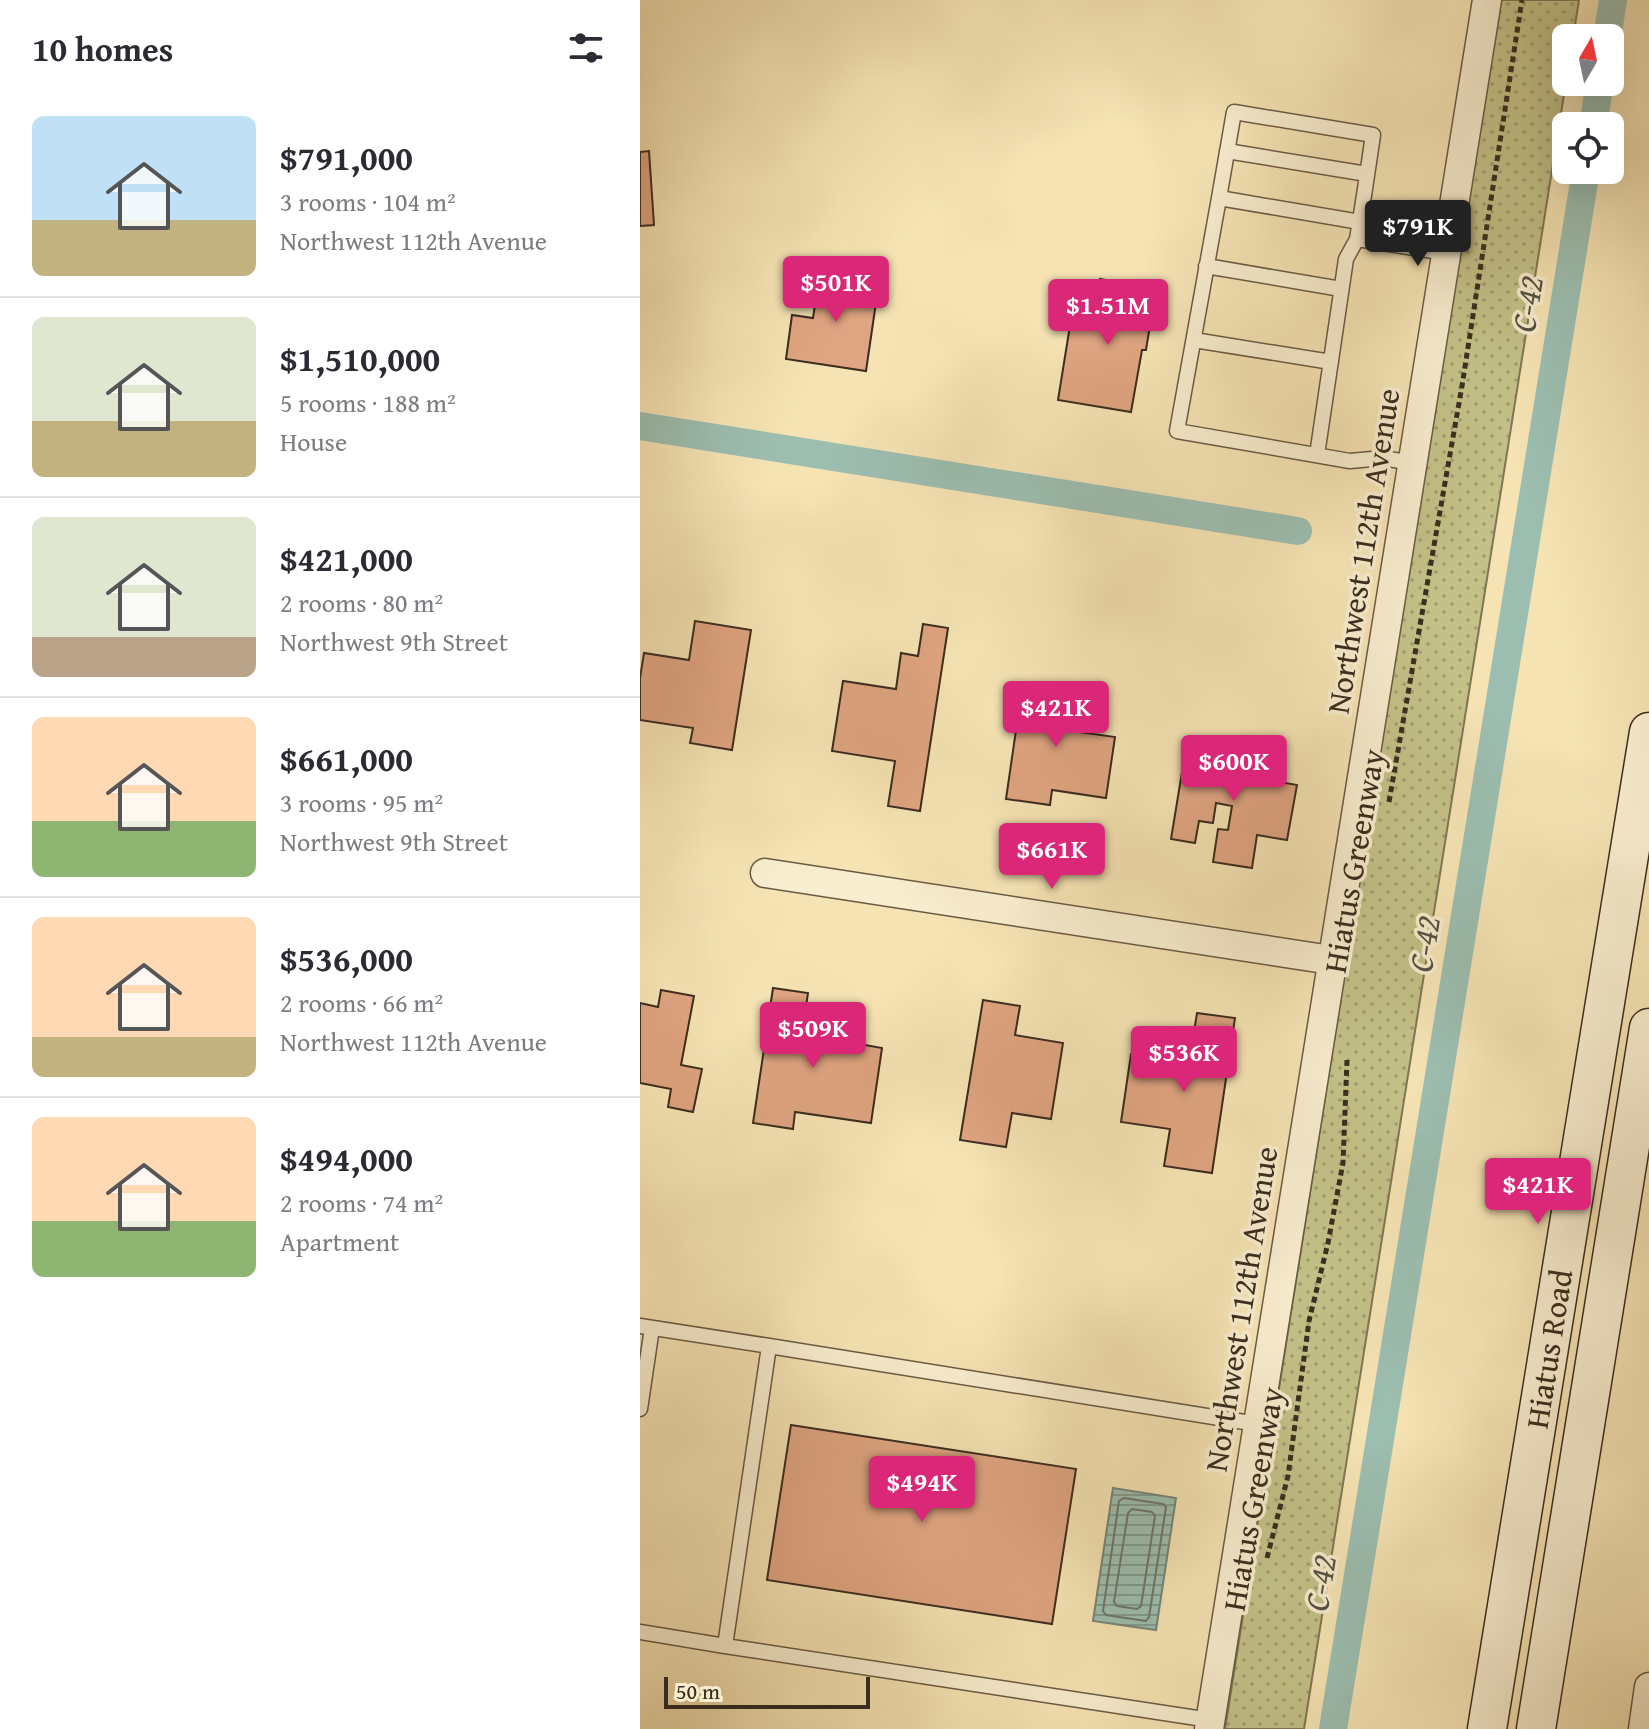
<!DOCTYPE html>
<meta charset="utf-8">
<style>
:root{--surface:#fff;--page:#f7f7f7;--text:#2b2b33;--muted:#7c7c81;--line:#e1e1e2;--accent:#db2777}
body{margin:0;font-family:"Gentium Book Plus",serif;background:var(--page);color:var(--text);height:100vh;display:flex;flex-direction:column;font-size:30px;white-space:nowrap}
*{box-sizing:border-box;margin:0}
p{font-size:26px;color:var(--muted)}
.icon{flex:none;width:44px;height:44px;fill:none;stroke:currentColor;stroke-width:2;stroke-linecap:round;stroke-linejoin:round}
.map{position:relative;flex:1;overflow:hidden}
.panel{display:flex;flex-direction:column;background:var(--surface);width:640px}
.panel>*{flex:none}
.needle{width:52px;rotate:9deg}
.tools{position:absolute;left:912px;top:24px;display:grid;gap:16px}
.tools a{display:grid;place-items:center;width:72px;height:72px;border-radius:12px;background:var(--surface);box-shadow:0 8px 32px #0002;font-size:40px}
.scale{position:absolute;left:24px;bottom:20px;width:206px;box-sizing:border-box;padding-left:8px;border:4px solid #3b2d1e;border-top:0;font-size:22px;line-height:28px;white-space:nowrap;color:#3b2d1e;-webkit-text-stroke:6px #f8edce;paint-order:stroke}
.price{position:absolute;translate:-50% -68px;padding:0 18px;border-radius:8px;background:var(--accent);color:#fff;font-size:26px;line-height:52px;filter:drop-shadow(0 2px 4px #0008)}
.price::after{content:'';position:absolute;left:50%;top:48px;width:24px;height:18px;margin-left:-12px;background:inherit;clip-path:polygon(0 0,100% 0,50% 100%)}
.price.selected{background:#222;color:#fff}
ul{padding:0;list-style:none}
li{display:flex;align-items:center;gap:24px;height:200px;padding:0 32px}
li+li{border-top:2px solid var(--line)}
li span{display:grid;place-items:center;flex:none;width:224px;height:160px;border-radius:12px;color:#555}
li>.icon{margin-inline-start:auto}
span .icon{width:96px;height:96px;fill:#fffc;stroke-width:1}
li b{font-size:34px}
h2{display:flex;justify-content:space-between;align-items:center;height:96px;padding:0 32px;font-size:34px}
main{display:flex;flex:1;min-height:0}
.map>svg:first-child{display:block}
.green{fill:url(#green-dots);stroke:#7f7753;stroke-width:2}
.water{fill:url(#water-rules);stroke:#758476;stroke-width:2}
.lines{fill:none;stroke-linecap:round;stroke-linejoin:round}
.shore{stroke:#6c7667;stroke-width:2}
.canal{stroke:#9cbeb0;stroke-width:28}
.building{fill:#dfa481;stroke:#3b2d1e;stroke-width:2}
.lane-casing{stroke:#6a5a43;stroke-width:17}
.street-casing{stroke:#6a5a43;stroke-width:31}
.secondary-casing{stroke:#3b2d1e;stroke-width:41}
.path{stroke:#3b2d1e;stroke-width:5;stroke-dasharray:6 4;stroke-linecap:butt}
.lane{stroke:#f8edce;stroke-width:14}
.street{stroke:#f8edce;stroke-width:28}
.secondary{stroke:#f8edce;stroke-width:38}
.labels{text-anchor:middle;stroke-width:7;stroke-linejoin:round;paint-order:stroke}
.street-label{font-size:32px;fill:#3b2d1e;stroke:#f8edce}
.water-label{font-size:34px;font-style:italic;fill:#535142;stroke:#f8edce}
</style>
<main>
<section class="panel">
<h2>10 homes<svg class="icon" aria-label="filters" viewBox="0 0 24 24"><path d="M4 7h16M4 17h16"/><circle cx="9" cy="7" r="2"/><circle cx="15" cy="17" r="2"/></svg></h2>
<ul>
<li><span style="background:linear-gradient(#bfe0f5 65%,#c2b280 0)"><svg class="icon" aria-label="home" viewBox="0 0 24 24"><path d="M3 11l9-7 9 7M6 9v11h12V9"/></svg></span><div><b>$791,000</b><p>3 rooms · 104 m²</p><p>Northwest 112th Avenue</p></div></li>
<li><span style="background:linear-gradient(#dfe7d0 65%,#c2b280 0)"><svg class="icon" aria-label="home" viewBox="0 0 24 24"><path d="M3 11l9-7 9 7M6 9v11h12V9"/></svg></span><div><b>$1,510,000</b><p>5 rooms · 188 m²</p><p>House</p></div></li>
<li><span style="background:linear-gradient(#dfe7d0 75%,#b9a48a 0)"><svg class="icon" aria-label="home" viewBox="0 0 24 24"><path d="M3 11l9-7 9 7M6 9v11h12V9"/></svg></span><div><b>$421,000</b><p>2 rooms · 80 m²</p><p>Northwest 9th Street</p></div></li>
<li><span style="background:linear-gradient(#ffd9b3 65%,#8fb573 0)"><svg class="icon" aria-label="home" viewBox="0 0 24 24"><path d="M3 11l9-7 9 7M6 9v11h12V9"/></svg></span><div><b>$661,000</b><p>3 rooms · 95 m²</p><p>Northwest 9th Street</p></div></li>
<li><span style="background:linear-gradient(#ffd9b3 75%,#c2b280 0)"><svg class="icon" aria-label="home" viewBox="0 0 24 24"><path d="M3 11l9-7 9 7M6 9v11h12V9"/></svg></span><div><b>$536,000</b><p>2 rooms · 66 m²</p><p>Northwest 112th Avenue</p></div></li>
<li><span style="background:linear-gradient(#ffd9b3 65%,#8fb573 0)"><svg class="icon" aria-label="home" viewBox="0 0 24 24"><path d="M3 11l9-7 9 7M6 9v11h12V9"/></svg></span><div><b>$494,000</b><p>2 rooms · 74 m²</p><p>Apartment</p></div></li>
</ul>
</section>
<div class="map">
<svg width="1009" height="1729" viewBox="0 0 1009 1729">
<defs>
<pattern id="green-dots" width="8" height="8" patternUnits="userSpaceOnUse" patternTransform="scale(2)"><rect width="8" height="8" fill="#c3c188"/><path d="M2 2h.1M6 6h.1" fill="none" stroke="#a09d6f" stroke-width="1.8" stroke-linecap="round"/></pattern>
<pattern id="water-rules" width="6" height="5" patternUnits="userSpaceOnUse" patternTransform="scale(2)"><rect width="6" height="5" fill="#9cbeb0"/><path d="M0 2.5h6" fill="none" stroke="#809b8f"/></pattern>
</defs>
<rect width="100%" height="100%" fill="#f5e3b3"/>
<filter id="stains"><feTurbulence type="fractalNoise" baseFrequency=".0025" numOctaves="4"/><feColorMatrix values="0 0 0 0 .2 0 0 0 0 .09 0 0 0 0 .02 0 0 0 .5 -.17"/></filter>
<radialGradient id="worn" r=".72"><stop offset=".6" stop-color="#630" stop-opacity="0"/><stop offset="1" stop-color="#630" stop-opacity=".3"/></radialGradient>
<path class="green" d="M859 0H939L933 38H926V82L664 1729H585Z"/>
<path class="water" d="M473 1488 536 1498 516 1630 453 1621Z"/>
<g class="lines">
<path class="shore" d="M484 1498 523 1504 526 1507 509 1617 506 1621 466 1615 463 1611 479 1501Z
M492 1509 512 1512 515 1516 501 1606 497 1609 477 1606 474 1602 488 1513Z"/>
<path class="canal" d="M967 38 973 0
M953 126 960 82
M0 426 658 531
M693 1729 946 170"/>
</g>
<path class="building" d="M9 151 14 225 0 226V152Z
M180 273 239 282 226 371 146 359 152 315 173 318Z
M460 279 516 288 506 350H502L491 412 418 400 432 313 454 316Z
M55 621 111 630 92 750 50 743 53 728 0 720V678L4 653 49 660Z
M283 624 308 628 280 811 248 806 255 761 192 751 203 681 256 689 261 653 278 656Z
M383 682 438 689 432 731 475 737 466 798 412 790 410 805 366 799Z
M580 745 633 753 628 780 657 785 647 840 617 835 612 868 573 862 578 829 588 830 592 806 576 803 573 823 559 821 555 843 531 839 544 760 577 765Z
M133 988 168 993 160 1047 187 1051 191 1024 221 1029 219 1044 242 1048 231 1123 155 1112 153 1129 113 1123Z
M21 990 54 996 41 1065 62 1069 53 1112 28 1107 31 1089 0 1083V1003L18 1007Z
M343 1000 380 1006 375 1035 423 1043 411 1119 372 1113 366 1147 320 1140Z
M557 1013 595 1018 572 1173 524 1166 530 1129 481 1122 491 1054 522 1058 523 1054 550 1058Z
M151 1425 436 1469 412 1624 127 1580Z"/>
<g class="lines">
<defs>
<path id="lane" d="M587 151 727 174
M579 198 537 431 710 461 743 458 772 463
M720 222 579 198 594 112 733 135C728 169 723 204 717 239L806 253
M566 266 701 289
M554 340 691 362
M677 455 706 259 717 239
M0 1326 129 1346
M0 1409 12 1328
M0 1632 85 1646
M570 1720 85 1646 129 1346 617 1424"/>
<path id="street" d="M125 873 691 960
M569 1729 847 0
M1003 1729 1009 1687"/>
<path id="secondary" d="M847 1729 1009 732
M896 1729 1009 1028"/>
</defs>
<use href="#lane" class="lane-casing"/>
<use href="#street" class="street-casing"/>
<use href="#secondary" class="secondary-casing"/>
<path class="path" d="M749 802 822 386 882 0
M627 1558 648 1476 669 1321 688 1243 703 1163 707 1060"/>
<use href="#lane" class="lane"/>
<use href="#street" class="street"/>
<use href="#secondary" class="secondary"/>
</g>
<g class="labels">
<g class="street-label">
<text transform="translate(723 551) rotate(-81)" y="11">Northwest 112th Avenue</text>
<text transform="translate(714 861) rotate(-80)" y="11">Hiatus Greenway</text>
<text transform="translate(601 1309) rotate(-81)" y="11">Northwest 112th Avenue</text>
<text transform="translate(909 1349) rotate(-81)" y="11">Hiatus Road</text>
<text transform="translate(613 1499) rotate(-80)" y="11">Hiatus Greenway</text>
</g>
<g class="water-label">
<text transform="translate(887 304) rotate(-81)" y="12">C-42</text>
<text transform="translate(784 944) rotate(-81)" y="12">C-42</text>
<text transform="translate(680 1583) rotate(-81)" y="12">C-42</text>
</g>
</g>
<rect width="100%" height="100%" filter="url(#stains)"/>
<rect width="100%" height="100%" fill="url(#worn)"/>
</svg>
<div class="tools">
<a><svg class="needle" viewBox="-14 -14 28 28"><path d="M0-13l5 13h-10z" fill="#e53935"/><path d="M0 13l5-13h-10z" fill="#7c7c81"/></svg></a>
<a><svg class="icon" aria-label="locate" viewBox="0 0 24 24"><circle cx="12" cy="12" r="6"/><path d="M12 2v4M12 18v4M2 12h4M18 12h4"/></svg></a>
</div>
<div class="scale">50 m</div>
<b class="price selected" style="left:778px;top:268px">$791K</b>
<b class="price" style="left:196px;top:324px">$501K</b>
<b class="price" style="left:468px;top:347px">$1.51M</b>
<b class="price" style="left:416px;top:749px">$421K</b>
<b class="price" style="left:594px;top:803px">$600K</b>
<b class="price" style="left:412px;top:891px">$661K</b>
<b class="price" style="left:173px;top:1070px">$509K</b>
<b class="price" style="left:544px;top:1094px">$536K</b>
<b class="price" style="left:898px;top:1226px">$421K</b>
<b class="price" style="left:282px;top:1524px">$494K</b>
</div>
</main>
